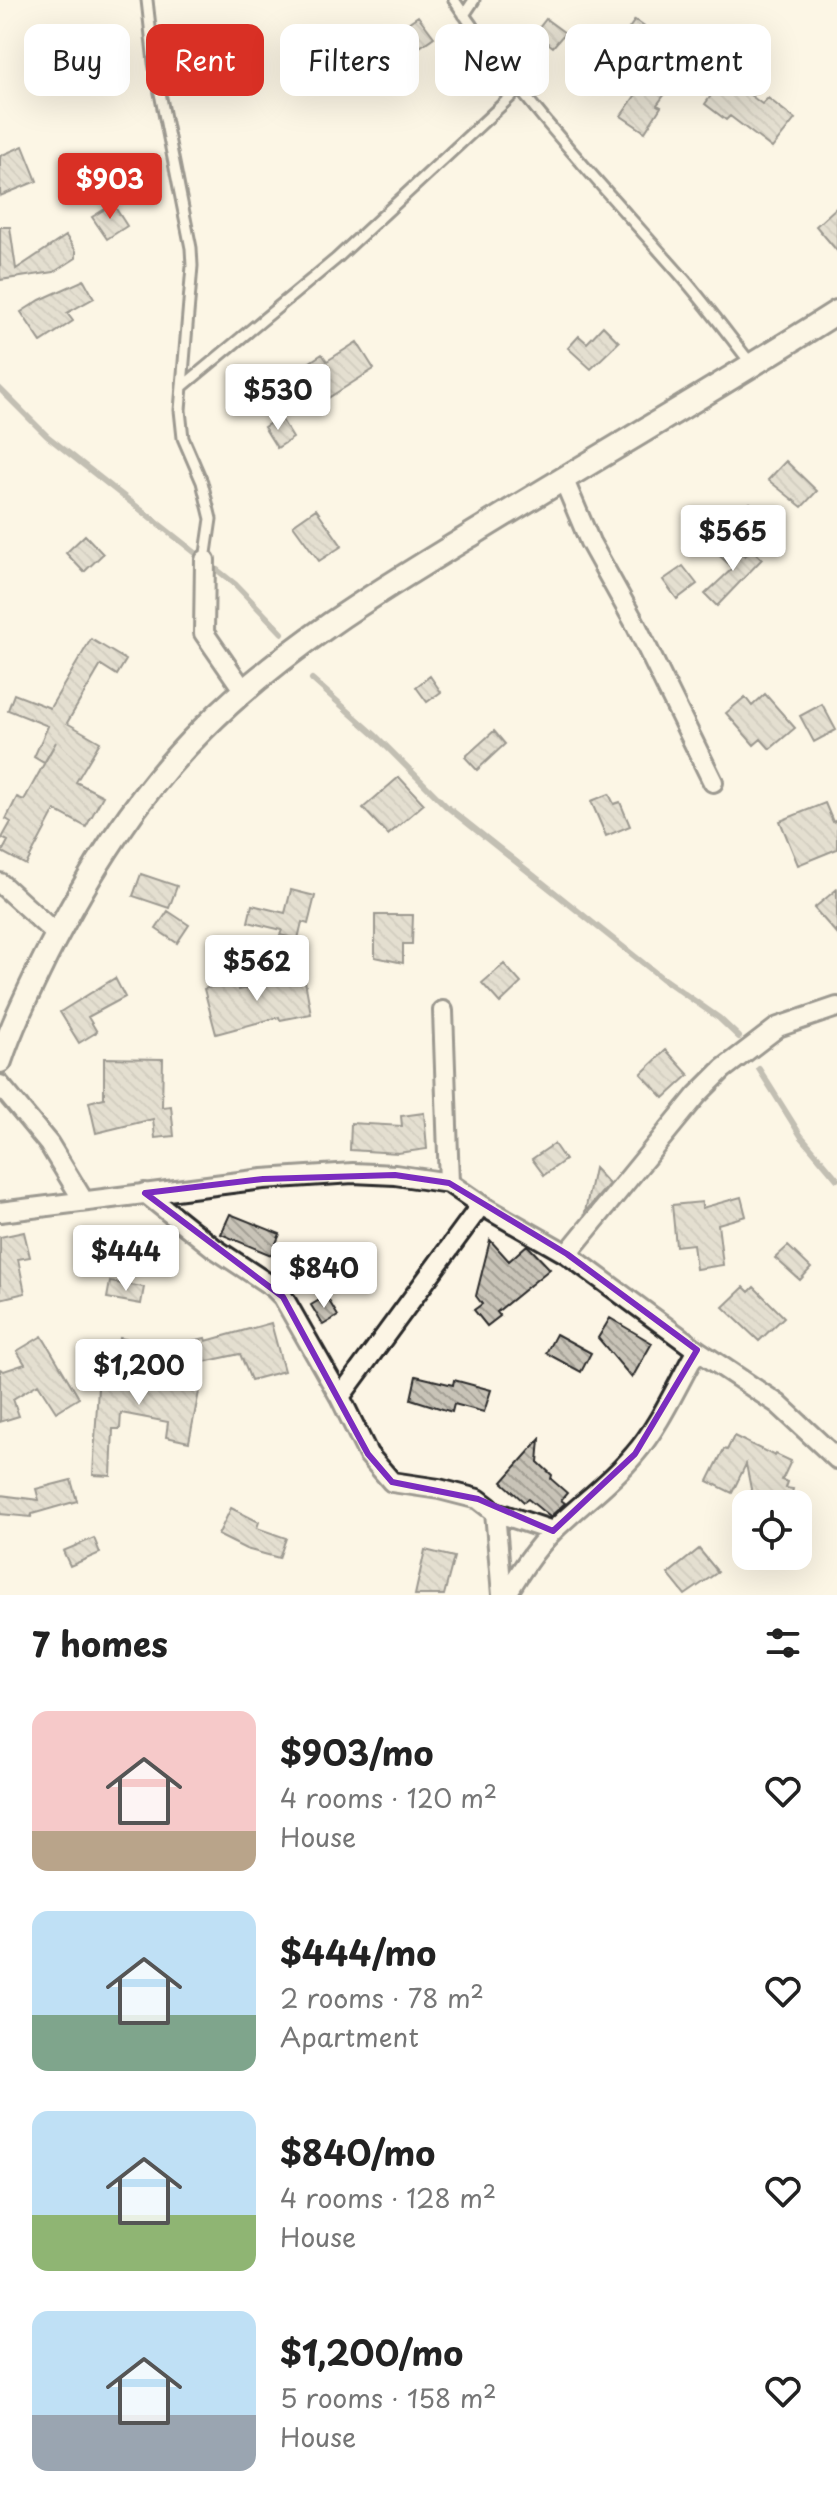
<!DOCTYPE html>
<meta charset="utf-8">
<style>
:root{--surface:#fff;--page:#f2f2f2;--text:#222;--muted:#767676;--accent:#d93025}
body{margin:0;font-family:"Playpen Sans",sans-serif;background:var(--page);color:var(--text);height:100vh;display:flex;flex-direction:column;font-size:30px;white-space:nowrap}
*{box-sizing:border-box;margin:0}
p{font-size:26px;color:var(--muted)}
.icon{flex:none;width:44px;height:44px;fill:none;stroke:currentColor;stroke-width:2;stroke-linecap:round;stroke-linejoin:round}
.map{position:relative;height:1595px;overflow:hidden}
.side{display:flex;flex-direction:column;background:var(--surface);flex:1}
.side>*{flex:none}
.top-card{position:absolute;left:24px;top:24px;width:790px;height:72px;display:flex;gap:16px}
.controls{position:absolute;left:732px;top:1490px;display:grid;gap:16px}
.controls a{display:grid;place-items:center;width:80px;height:80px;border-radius:16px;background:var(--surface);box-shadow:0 8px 32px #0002;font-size:40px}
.price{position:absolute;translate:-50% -68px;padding:0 18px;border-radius:8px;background:#fff;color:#222;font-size:26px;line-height:52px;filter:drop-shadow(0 2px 4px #0008)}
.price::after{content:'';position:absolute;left:50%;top:48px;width:24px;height:18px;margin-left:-12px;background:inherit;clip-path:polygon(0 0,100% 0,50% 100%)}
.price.on{background:var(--accent);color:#fff}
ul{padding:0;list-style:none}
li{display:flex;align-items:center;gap:24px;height:200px;padding:0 32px}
li span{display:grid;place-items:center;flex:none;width:224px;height:160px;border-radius:16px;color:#555}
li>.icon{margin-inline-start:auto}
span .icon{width:96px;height:96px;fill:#fffc;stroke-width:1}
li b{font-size:34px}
h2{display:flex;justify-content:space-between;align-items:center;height:96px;padding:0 32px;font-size:34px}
.chip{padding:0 28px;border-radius:16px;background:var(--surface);box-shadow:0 8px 32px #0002;font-size:28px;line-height:72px}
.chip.on{background:var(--accent);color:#fff}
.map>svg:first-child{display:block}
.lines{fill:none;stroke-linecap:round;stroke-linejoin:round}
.stream{stroke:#7d7b74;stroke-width:6}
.building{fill:url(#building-back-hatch);stroke:#2b2b2b;stroke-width:2}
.service-casing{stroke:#2b2b2b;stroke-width:15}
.minor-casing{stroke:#2b2b2b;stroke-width:24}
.tertiary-casing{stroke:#2b2b2b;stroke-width:28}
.service{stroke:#fcf5e5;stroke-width:9}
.minor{stroke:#fcf5e5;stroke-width:18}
.tertiary{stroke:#fcf5e5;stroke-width:22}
.marked{fill:none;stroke:#7b2cbf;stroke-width:6;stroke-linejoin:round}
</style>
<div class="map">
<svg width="837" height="1595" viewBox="0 0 837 1595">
<defs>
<pattern id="building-back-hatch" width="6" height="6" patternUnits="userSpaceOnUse" patternTransform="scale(2)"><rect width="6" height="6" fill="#c8c3b7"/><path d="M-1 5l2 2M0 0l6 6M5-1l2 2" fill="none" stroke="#a39f95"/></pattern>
</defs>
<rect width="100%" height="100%" fill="#fcf5e5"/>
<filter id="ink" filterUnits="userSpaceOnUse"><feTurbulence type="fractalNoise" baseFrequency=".0125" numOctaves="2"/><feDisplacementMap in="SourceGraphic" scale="16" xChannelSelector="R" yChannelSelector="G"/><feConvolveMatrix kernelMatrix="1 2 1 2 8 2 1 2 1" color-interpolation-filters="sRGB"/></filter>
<g filter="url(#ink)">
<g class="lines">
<path class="stream" d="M0 389 47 436 235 584 282 633
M312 679 376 736 446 806 662 978 719 1018 739 1037
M759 1069 801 1136 837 1179"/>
</g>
<path class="building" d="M418 16 434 37 414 51 399 29Z
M546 19 565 33 553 47 535 33Z
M635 20 690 60 657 105 661 107 645 132 621 116 648 77 613 51Z
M349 36 365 60 350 70 334 47Z
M725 76 762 104 768 98 795 119 772 148 730 116 726 120 705 104Z
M23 146 37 181 0 196V156Z
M113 204 127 226 107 239 92 217Z
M837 207V251L816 226Z
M0 227H10L16 269 66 236 76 251V258L54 272 0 280Z
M84 280 94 298 67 313 73 321 41 342 21 312 40 300Z
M603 326 619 342 591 369 568 348 579 336 587 343Z
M357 342 374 369 317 405 299 377 308 372 304 366 322 354 327 361Z
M280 417 293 438 277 448 264 427Z
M786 461 817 491 802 507 768 480Z
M750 503 770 526 748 545 728 523Z
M316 509 342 546 319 561 293 525Z
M85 535 103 554 84 572 66 553Z
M732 544 745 556 752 549 762 559 717 606 705 594 733 568 720 556Z
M683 566 697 584 677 599 663 580Z
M91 639 126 660 117 675 101 665 67 723 100 742 76 782 103 796 86 827 55 810 26 865 2 852 8 841 2 838 11 822 6 819 17 797 24 800 56 742 44 763 34 757 48 726 8 710 14 694 50 708Z
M430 676 441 692 427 702 416 687Z
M765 694 795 728 770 749 761 739 754 745 726 713 745 697 752 706Z
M822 704 836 730 814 742 800 716Z
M494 731 505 744 477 770 465 757Z
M399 777 424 804 388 835 363 808Z
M609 794 614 804 620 802 630 826 606 836 591 801Z
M825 803 833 822 837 820V849L798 865 780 821Z
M141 874 177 886 169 908 133 896Z
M837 889V934L814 908Z
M291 890 315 896 308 924 302 922 298 939 280 935 282 930 248 922 252 905 285 913Z
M168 911 189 925 177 943 156 929Z
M375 915H413L412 944H403V963L375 957Z
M504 964 521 983 500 1003 482 983Z
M304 975 311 1014 280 1020 279 1017 216 1034 204 989 237 980 239 990Z
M115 978 125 997 88 1017 97 1032 79 1043 60 1012Z
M666 1050 689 1075 664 1098 641 1074Z
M104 1058 163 1059 162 1107 171 1106 174 1136 155 1138 153 1119 96 1133 89 1102 104 1098Z
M424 1113 427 1149 398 1153 350 1150 351 1123 402 1126 401 1116Z
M554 1144 565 1160 544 1175 532 1159Z
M594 1168 609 1184 585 1212Z
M741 1197 746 1216 718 1224 723 1265 696 1269 693 1244 676 1246 672 1205 702 1202V1208Z
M230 1214 280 1234 271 1255 221 1234Z
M24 1232 30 1257 18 1259 25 1293 0 1299V1237Z
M490 1240 509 1261 527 1245 550 1269 497 1312 500 1316 487 1326 474 1310 482 1304 476 1296Z
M788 1246 811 1268 800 1280 775 1258Z
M110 1282 144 1287 141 1304 107 1298Z
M744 1287 749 1292 754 1287 784 1317 759 1341 723 1307Z
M326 1296 338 1316 323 1325 311 1305Z
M610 1318 652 1343 632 1378 598 1338Z
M271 1323 284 1371 251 1380 240 1354 194 1364 188 1342 205 1338 206 1341Z
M556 1334 591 1353 581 1372 546 1353Z
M42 1336 79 1398 56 1412 38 1384 13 1399 19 1416 0 1422V1369L4 1371 25 1364 17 1351Z
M120 1338 138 1342 129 1382 172 1390 173 1381 200 1387 189 1442 166 1437 168 1422 121 1413 120 1429H113L111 1476 93 1475 98 1387H109Z
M416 1376 453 1385 454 1380 491 1390 484 1412 454 1404 452 1412 411 1399Z
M734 1436 775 1456 776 1454 791 1461 782 1480 788 1482 786 1488 793 1489 789 1504H754L746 1464 732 1493 708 1481 724 1449 727 1450Z
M540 1439 538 1462 552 1475 551 1479 567 1493 561 1500 565 1503 550 1517 528 1499 524 1502 502 1482Z
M71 1480 77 1501 32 1514 31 1517 0 1514V1495L39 1500 36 1489Z
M231 1508 259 1522 257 1528 286 1538 279 1558 246 1549 218 1535Z
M94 1538 100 1553 70 1566 63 1551Z
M699 1549 718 1572 685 1595 668 1574Z
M425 1550 454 1557 444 1595H415Z"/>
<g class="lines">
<defs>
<path id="service" d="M147 0 154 63 191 248 192 266 180 410 183 438 202 482 211 519 205 560
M454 0C522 101 604 188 684 279 708 307 730 337 753 366
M464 15 474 0
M183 386 336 259 519 89"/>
<path id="minor" d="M563 478 590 542 636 625 713 782
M205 560 204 633 244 691
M0 883 57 935
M443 1011 449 1183
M0 1085 49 1144 83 1200
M145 1193 214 1248 273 1287 283 1297 340 1397 368 1454 392 1482 439 1489 478 1499 495 1512 553 1531
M0 1212 263 1179 353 1173 395 1175 449 1183 481 1205 567 1254 697 1350C677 1385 660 1425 634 1455 610 1484 579 1505 553 1531 534 1550 520 1572 506 1595
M567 1254 697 1095 723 1069 778 1027 837 1007
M697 1350 778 1404 837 1459
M340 1397 481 1205
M495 1512 502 1595"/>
<path id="tertiary" d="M0 1061C12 1025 29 991 46 956 88 874 137 794 203 729 281 650 377 592 471 535 593 460 716 389 837 312"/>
</defs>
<use href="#service" class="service-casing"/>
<use href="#minor" class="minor-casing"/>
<use href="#tertiary" class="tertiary-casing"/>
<use href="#service" class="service"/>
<use href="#minor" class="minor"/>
<use href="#tertiary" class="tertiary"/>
</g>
</g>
<path d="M0 0H837V1595H0ZM395 1175 449 1183 567 1254 697 1350 635 1454 553 1531 478 1499 392 1482 368 1454 283 1297 145 1193 263 1179Z" fill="#fcf5e5" fill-opacity=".55" fill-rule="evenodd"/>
<path class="marked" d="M395 1175 449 1183 567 1254 697 1350 635 1454 553 1531 478 1499 392 1482 368 1454 283 1297 145 1193 263 1179Z"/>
</svg>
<div class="controls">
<a><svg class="icon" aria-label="locate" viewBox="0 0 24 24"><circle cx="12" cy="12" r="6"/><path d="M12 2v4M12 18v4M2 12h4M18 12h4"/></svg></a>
</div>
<b class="price on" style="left:110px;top:221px">$903</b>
<b class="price" style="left:278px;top:432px">$530</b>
<b class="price" style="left:733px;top:573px">$565</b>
<b class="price" style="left:257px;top:1003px">$562</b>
<b class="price" style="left:126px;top:1293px">$444</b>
<b class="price" style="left:324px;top:1310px">$840</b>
<b class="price" style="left:139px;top:1407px">$1,200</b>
<div class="top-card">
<a class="chip">Buy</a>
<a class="chip on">Rent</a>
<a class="chip">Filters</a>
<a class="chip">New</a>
<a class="chip">Apartment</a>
</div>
</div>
<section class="side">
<h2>7 homes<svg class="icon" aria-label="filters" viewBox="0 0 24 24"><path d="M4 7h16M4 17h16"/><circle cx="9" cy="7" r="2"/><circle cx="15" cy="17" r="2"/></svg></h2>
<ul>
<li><span style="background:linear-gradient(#f6c9c9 75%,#b9a48a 0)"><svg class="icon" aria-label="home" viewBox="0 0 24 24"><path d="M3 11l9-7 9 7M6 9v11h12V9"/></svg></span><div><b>$903/mo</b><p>4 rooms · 120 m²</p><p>House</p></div><svg class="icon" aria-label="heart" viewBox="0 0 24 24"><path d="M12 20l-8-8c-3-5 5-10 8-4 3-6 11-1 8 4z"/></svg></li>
<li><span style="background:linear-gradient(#bfe0f5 65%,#7fa58c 0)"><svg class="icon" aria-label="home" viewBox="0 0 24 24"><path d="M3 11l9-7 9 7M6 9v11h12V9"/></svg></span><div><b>$444/mo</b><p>2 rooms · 78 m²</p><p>Apartment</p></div><svg class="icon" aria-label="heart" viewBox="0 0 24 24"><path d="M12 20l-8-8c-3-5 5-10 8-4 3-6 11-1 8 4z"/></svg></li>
<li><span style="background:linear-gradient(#bfe0f5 65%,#8fb573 0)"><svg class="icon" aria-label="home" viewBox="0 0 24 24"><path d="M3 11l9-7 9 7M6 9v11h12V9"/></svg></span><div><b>$840/mo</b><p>4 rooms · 128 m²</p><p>House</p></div><svg class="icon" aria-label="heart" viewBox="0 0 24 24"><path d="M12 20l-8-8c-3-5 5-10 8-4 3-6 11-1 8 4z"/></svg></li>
<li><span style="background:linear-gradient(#bfe0f5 65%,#9aa5b1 0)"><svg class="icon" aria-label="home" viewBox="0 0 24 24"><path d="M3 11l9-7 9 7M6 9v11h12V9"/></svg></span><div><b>$1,200/mo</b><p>5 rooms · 158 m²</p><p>House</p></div><svg class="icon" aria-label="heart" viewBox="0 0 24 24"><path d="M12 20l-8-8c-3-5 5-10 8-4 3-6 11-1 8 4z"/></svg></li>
</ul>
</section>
